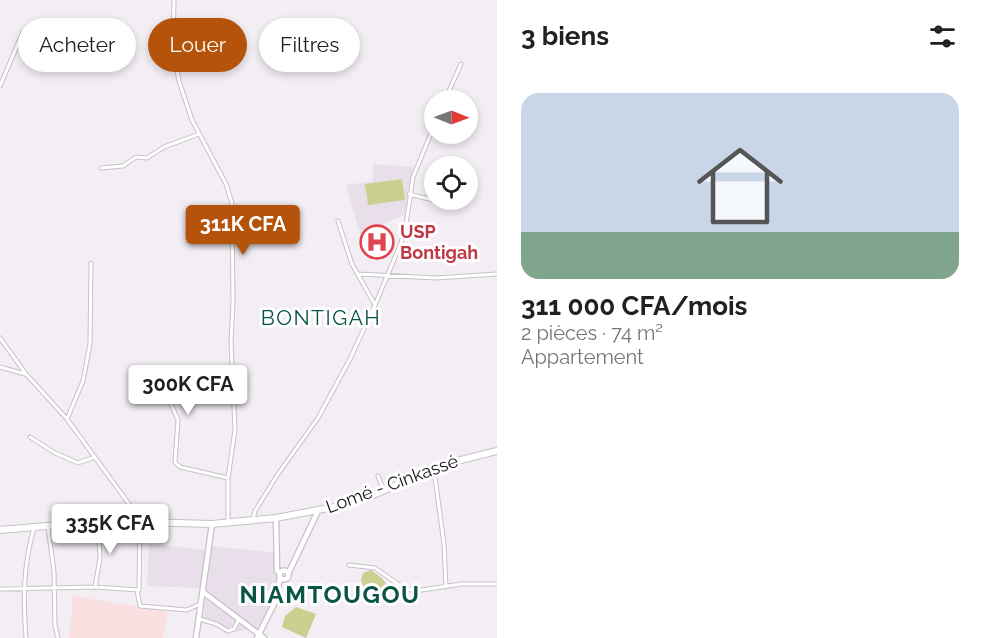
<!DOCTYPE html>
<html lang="fr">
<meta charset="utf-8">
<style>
:root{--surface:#fff;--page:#f2f2f2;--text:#202124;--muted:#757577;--line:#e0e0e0;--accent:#b45309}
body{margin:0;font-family:Raleway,sans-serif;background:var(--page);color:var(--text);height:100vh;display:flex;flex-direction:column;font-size:22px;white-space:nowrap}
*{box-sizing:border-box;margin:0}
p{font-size:20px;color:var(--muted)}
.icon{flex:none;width:33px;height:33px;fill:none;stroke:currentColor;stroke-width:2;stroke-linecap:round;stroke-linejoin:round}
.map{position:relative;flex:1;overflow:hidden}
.sheet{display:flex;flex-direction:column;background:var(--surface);width:486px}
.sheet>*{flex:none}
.banner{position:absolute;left:18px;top:18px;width:388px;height:54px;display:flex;gap:12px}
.needle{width:39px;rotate:91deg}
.fabs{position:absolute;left:424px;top:90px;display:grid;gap:12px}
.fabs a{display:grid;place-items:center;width:54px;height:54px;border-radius:50%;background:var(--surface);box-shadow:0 3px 9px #0003;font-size:30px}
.price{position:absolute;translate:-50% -51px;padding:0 14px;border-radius:6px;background:#fff;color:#222;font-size:20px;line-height:39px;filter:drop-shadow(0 2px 3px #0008)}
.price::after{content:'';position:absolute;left:50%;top:36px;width:18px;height:14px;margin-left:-9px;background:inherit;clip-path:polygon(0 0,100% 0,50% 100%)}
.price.on{background:var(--accent);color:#fff}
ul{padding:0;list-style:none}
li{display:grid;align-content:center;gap:12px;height:318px;padding:0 24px}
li+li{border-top:2px solid var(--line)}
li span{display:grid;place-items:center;height:186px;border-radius:18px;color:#555}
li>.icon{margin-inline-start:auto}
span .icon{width:108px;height:108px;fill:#fffc;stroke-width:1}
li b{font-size:26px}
h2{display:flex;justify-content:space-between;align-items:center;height:72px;padding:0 24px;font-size:26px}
.pill{padding:0 21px;border-radius:27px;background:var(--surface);box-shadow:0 3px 9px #0003;font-size:21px;line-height:54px}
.pill.on{background:var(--accent);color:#fff}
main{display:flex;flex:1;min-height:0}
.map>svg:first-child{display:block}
.built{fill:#e9dfeb}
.medical{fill:#fadfe1}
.green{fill:#cad08f}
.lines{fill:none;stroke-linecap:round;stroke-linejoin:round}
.minor-casing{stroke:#c6c1c7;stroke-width:5}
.major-casing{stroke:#c6c1c7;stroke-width:7}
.highway-casing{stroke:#c6c1c7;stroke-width:8}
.minor{stroke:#fff;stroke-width:3}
.major{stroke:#fff;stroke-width:4.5}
.highway{stroke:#fff;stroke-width:6}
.labels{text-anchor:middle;stroke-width:6;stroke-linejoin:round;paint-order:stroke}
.health-label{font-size:18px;font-weight:bold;fill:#be3a42;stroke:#fffdff;text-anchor:start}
.street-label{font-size:18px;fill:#171517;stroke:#fffdff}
.quarter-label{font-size:21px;letter-spacing:1.5px;fill:#065640;stroke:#fffdff}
.district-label{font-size:24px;font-weight:bold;letter-spacing:1.5px;fill:#065640;stroke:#fffdff}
</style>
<main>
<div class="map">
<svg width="497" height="638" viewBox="0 0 497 638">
<rect width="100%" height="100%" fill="#f3eef4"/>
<path class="built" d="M373 164 414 167 409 185 406 214 360 234 346 185 373 181Z
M149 544 207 550 202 588 147 586Z
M211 546 276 553 278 572 271 605 260 630 252 628 233 633 203 621Z"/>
<path class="medical" d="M73 596 168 612 163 638H69Z"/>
<path class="green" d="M402 179 405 200 368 205 365 184Z
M371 570 382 578 387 585 383 589 370 594 365 591 361 580 363 573Z
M296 607 316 614 306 638 282 627 285 616Z"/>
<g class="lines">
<defs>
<path id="minor" d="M174 0 173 48 179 81 192 120 226 184 232 203 233 302 231 342 235 430 228 478V522
M0 86 23 32
M445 100 461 64
M101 168 123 166 136 157 147 158 164 147 199 134
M409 194 441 202H458
M338 221 352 264 375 305
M358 274 436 278 497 274
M0 338 26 374 67 419 137 515 140 521 139 590 95 587 0 589
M0 367 25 374
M163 377 165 390 178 420 175 462 180 467 228 478
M67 419 83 381 90 344 91 263
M30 437 55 453 78 463 95 457
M434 470 444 544 446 587
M378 476 384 491
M253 519 255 511 278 474 318 418 350 359 375 305 401 243 406 225 413 177 435 124
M48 527 54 572 55 625 58 638
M349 565 375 568 402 587 415 591 461 584H497
M95 587 100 558 98 521
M137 590 140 606 187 610 200 604
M200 619 216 624 228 631 234 629 239 619
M26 638C23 598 23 567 34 528"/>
<path id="major" d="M276 518 277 571 280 573
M279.5 575a4.5 4.5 0 1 1 9 0a4.5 4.5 0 1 1-9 0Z
M288 574 318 511
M203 592 264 638
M196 638 212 524
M257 638 275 602 280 577"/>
<path id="highway" d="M0 530 105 521 212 524 276 518 339 506 371 496 445 464 497 451"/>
</defs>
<use href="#minor" class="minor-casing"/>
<use href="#major" class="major-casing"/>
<use href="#highway" class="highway-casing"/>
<use href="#minor" class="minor"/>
<use href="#major" class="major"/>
<use href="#highway" class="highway"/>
</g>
<defs>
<symbol id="hospital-ring" viewBox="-11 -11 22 22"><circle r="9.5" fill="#fffdff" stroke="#e0444e" stroke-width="1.5"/><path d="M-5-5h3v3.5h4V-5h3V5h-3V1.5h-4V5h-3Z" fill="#e0444e"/></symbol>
</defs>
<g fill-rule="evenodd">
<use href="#hospital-ring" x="358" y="223" width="38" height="38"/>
</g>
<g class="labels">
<g class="health-label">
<text x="400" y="238">USP<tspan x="400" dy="21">Bontigah</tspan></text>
</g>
<g class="street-label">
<text transform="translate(392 484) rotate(-20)" y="6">Lomé - Cinkassé</text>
</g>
<g class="quarter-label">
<text x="321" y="325">BONTIGAH</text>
</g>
<g class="district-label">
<text x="330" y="603">NIAMTOUGOU</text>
</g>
</g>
</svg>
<div class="fabs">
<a><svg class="needle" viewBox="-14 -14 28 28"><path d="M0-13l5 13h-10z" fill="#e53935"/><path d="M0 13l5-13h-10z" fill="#757577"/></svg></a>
<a><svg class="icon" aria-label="locate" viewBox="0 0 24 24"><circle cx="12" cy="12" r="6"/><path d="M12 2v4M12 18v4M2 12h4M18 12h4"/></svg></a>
</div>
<b class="price on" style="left:243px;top:256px">311K CFA</b>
<b class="price" style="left:188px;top:416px">300K CFA</b>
<b class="price" style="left:110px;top:555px">335K CFA</b>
<div class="banner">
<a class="pill">Acheter</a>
<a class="pill on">Louer</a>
<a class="pill">Filtres</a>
</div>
</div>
<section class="sheet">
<h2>3 biens<svg class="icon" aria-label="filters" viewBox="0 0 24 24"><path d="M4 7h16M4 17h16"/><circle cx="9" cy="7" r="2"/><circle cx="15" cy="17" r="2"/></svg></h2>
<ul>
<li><span style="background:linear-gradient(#c9d6e8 75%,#7fa58c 0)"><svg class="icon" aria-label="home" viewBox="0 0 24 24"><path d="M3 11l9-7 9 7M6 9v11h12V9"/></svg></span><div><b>311 000 CFA/mois</b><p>2 pièces · 74 m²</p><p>Appartement</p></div></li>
</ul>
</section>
</main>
